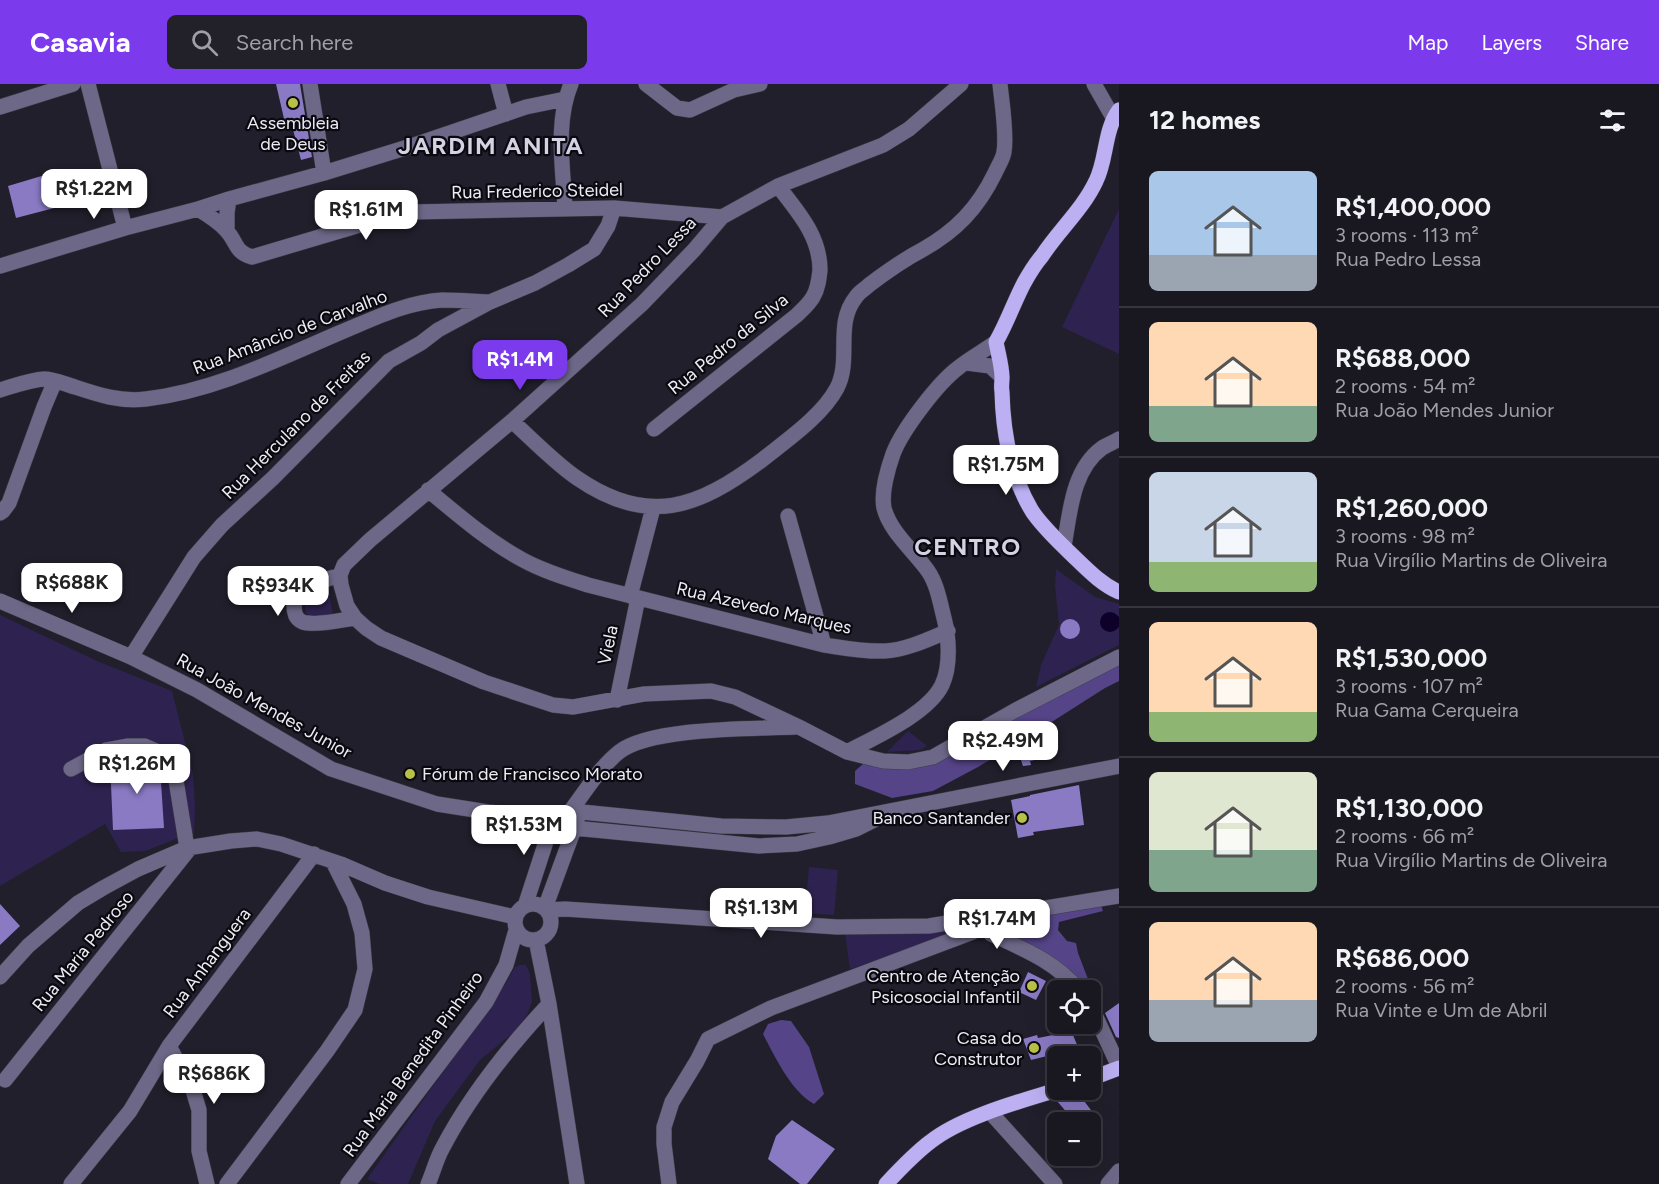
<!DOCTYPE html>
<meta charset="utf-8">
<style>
:root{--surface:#191720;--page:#222029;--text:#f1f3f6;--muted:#9f9fa5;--line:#37363e;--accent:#7c3aed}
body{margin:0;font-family:Figtree,sans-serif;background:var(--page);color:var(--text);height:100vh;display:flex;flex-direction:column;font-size:22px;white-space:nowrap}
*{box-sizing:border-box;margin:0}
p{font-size:20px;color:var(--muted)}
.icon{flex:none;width:33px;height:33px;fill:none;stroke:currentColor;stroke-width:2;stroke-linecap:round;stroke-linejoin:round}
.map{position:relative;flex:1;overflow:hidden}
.details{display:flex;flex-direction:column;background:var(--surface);width:540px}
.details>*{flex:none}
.fabs{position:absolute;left:1047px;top:896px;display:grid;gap:12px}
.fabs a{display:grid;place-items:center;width:54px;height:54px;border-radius:9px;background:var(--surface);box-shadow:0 6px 24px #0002,0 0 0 2px var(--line);font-size:30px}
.price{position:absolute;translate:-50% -51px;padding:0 14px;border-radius:12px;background:#fff;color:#222;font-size:20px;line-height:39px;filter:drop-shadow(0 2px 3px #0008)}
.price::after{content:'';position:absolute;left:50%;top:36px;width:18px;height:14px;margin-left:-9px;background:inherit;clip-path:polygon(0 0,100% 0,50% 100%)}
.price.on{background:var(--accent);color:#fff}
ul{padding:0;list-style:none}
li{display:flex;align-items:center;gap:18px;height:150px;padding:0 30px}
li+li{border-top:2px solid var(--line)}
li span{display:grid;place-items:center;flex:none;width:168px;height:120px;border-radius:9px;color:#555}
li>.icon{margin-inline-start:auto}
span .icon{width:72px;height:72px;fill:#fffc;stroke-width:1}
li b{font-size:26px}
h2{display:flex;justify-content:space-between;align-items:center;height:72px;padding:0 30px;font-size:26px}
header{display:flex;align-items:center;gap:36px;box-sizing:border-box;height:84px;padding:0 30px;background:var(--accent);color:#fff}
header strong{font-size:28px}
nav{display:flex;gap:33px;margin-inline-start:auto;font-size:21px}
.search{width:420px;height:54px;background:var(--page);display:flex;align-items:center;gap:15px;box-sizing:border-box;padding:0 21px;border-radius:9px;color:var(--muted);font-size:22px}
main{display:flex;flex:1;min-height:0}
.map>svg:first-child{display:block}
.green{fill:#2e2350}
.forest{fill:#548}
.water{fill:#0d0029}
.building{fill:#8a7ac4}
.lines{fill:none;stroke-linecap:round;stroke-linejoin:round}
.minor-casing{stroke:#3e3c47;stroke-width:16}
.major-casing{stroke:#3e3c47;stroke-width:16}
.minor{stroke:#6e6888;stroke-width:15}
.major{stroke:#bcb0f2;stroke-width:15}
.poi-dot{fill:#b9c046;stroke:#0a090f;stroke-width:2}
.labels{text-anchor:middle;stroke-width:4.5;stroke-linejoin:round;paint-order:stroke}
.poi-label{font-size:18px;fill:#edecf5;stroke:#0a090f;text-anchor:end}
.street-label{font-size:18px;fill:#edecf5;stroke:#0a090f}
.district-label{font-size:24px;font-weight:bold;letter-spacing:1.5px;fill:#d5d2e3;stroke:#0a090f}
</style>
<header>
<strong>Casavia</strong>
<div class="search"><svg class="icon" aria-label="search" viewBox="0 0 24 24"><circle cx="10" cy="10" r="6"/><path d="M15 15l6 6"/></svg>Search here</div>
<nav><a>Map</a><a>Layers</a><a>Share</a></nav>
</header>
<main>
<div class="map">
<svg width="1119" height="1100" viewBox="0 0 1119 1100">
<rect width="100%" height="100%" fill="#211f2b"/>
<path class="green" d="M1119 125V270L1062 243Z
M1056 485 1095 513 1119 520V561L1036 603 1041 581 1059 541 1055 501Z
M328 502 333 531 317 533 306 530 305 518Z
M0 531 97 577 172 607 193 690 195 722 194 751 181 753 145 767 121 768 105 740 0 802Z
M908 647 927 662 920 666 887 668Z
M809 783 838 786 834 831 805 829Z
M953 844 959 845V849L850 885 845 849Z
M520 881H526L530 890 532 918 527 931 514 948 480 976 435 1037 408 1100H380L367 1095 505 901 515 883Z"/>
<path class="forest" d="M1119 580V597L1105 604 1025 655 978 683 933 707 892 714 855 700V687L863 680 893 683Z
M1100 818 1103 827 1059 838 1058 846 1067 857 1076 859 1078 869 1088 895 1081 903 1009 850 1011 834Z
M781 936 791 937 809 963 824 1010 814 1020C791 1007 775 973 763 950L768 940Z"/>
<path class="water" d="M1100 538a10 10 0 1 1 20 0a10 10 0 1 1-20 0Z"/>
<path class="building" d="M276 0H300L312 73 301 76 291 38 285 39Z
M55 88 62 122 16 134 8 102Z
M1060 545a10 10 0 1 1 20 0a10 10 0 1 1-20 0Z
M1016 647 1026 664 1045 660 1050 673 1030 677 1031 681 1023 682 1012 649Z
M136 674H149L155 677 160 683 164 744 113 746 110 678Z
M1079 701 1084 741 1033 748 1034 751 1018 754 1011 716 1030 712V711Z
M0 820 20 842 0 861Z
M1028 888 1046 897 1036 916 1019 908Z
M1119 919V954L1116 953 1105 929Z
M1070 944 1078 963 1064 968 1065 972H1058V978L1048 976 1047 972 1031 976 1023 955 1037 951 1038 954 1053 951Z
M1073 1005H1075L1100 1038H1075L1057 1017 1067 1012Z
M792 1036 835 1065 807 1100H800L768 1075 776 1052Z"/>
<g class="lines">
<defs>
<path id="minor" d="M88 0 125 144
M310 0 324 89
M498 0 506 30
M646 0 677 24 690 26 734 6 760 0
M961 0 909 45 883 61 778 102 722 133 694 166 642 220 512 337 370 456 344 481 340 491 341 501 347 522 355 534 366 544 381 554 484 598 553 621 573 623 644 610 711 607 735 613 799 643 847 668 883 677 908 678 933 673 1016 626 1119 573
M1094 0 1114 35
M0 23 73 0
M565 124C563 84 555 38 571 0
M198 125C208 131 218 137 226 146 237 157 234 168 252 173L380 135 412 128 614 124 722 133
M227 147V129L229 115
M0 182 125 144 198 125 229 115 324 89 408 63 526 23 565 15
M967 279 990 282 1002 293
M0 306C14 302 29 296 44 295 54 295 65 300 75 303 99 311 120 318 146 315 214 307 276 276 339 249 371 236 406 218 442 216 457 216 473 217 488 218
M512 337C532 355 555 379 577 394 648 443 698 424 762 376 787 356 822 332 837 304 852 275 834 240 856 213 859 208 865 205 869 201 886 188 903 176 922 166 956 147 978 124 995 89 998 82 1003 75 1004 68 1007 49 1002 20 1000 0
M654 345 797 231C803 225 809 220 813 213 818 205 819 195 820 186 820 152 798 128 778 102
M428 406C458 431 488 457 523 476 543 487 566 494 588 501L824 561C844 564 864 568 885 567 906 566 929 555 948 547
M0 429 3 427 9 419 44 323 55 297
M788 432 824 561
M1064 462C1070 429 1072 386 1102 364 1107 361 1114 358 1119 355
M340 491C323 497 288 504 295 529 296 535 302 539 308 539 323 541 341 536 355 534
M630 512 653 424
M0 517 131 573 197 606 331 685 437 720 488 728 554 733 569 729 582 728 721 742 786 743 828 739 1119 682
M131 573 194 473 222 441 273 394 389 277 421 259 438 246 490 218 535 199 568 181 594 165 608 142 614 124
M617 616 638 514
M847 668C875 653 928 630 942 601 951 582 949 553 944 534 940 518 937 500 928 487 914 467 890 448 884 424 881 409 888 384 893 370 902 346 938 299 958 284 970 274 984 267 996 258
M71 685 106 666 128 662H145L161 669 174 684 187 764
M569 729C585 708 599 684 619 668 651 643 755 645 796 643
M554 733 574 744 759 762 797 760 829 753 856 745 876 735
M515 838a18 18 0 1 1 36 0a18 18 0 1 1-36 0Z
M525 822 554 733
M545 824 577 737
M547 826 565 825 837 843 929 842 971 835
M997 832 1119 812
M991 850C1025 866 1054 877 1079 906
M536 856 549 920 577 1100
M0 893 28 862 78 819 103 804 138 785 187 764 231 757 257 755 281 760 341 780 385 799 428 813 515 833
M1090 920 1119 983
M169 962 193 1006 199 1026V1067L207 1100
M5 996 190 764
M990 1028 1055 1100
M71 1100 130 1027 169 962 314 770
M227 1100 327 967 355 926 365 885 362 849 354 820 333 778
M348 1100 486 918 506 881 516 846
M428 1100C433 1089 436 1076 442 1065 470 1011 508 964 549 920
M669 1100 664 1060V1043L672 1018 697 977 708 955 771 924 973 848
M1108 1100 1119 1087"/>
<path id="major" d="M1119 26C1104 46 1107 75 1096 97 1083 125 1059 146 1042 172 1035 180 1029 190 1024 199 1014 218 1007 239 996 258 998 269 1002 282 1002 294 1002 298 1001 303 1002 308 1003 348 1011 392 1032 427 1042 442 1056 455 1069 468 1085 483 1099 499 1119 508
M1090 995 1119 984
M886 1100C900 1085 914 1070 930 1058 961 1033 1021 1017 1060 1005"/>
</defs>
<use href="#minor" class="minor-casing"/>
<use href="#major" class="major-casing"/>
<use href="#minor" class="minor"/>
<use href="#major" class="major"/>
</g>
<g class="poi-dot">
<circle cx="293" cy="19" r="6"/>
<circle cx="410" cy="690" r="6"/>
<circle cx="1022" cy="734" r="6"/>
<circle cx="1032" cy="902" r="6"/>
<circle cx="1034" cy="964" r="6"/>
</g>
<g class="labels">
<g class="poi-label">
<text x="293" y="45" text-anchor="middle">Assembleia<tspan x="293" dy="21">de Deus</tspan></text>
<text x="422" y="696" text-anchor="start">Fórum de Francisco Morato</text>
<text x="1010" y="740">Banco Santander</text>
<text x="1020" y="898">Centro de Atenção<tspan x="1020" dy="21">Psicosocial Infantil</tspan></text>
<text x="1022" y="960">Casa do<tspan x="1022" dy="21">Construtor</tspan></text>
</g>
<g class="street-label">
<text transform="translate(537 107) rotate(-1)" y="6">Rua Frederico Steidel</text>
<text transform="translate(647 183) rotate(-46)" y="6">Rua Pedro Lessa</text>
<text transform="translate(290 248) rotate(-21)" y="6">Rua Amâncio de Carvalho</text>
<text transform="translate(728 260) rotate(-39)" y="6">Rua Pedro da Silva</text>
<text transform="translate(296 341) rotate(-45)" y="6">Rua Herculano de Freitas</text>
<text transform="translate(764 524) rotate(13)" y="6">Rua Azevedo Marques</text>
<text transform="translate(608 561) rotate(-78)" y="6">Viela</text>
<text transform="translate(264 622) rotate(29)" y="6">Rua João Mendes Junior</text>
<text transform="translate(83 867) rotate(-51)" y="6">Rua Maria Pedroso</text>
<text transform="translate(207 879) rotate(-53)" y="6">Rua Anhanguera</text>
<text transform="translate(413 980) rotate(-54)" y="6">Rua Maria Benedita Pinheiro</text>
</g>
<g class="district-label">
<text x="491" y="70">JARDIM ANITA</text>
<text x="968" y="471">CENTRO</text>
</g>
</g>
</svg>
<div class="fabs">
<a><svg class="icon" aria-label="locate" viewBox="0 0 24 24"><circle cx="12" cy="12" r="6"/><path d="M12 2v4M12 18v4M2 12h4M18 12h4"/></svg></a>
<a>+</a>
<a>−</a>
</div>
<b class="price" style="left:94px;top:136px">R$1.22M</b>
<b class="price" style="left:366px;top:157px">R$1.61M</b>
<b class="price on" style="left:520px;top:307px">R$1.4M</b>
<b class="price" style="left:1006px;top:412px">R$1.75M</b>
<b class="price" style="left:72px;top:530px">R$688K</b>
<b class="price" style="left:278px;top:533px">R$934K</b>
<b class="price" style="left:1003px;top:688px">R$2.49M</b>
<b class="price" style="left:137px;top:711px">R$1.26M</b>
<b class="price" style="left:524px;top:772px">R$1.53M</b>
<b class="price" style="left:761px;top:855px">R$1.13M</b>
<b class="price" style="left:997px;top:866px">R$1.74M</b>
<b class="price" style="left:214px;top:1021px">R$686K</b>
</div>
<section class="details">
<h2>12 homes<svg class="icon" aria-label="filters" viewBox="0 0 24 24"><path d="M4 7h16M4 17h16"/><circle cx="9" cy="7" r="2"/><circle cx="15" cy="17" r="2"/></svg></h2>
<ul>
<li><span style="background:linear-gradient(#a9c7e8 70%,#9aa5b1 0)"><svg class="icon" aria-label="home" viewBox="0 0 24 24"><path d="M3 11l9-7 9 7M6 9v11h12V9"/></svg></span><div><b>R$1,400,000</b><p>3 rooms · 113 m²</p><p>Rua Pedro Lessa</p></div></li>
<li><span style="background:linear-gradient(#ffd9b3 70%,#7fa58c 0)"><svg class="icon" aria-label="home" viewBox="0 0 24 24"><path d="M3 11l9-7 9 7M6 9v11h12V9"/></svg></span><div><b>R$688,000</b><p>2 rooms · 54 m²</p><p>Rua João Mendes Junior</p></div></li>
<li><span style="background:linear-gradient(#c9d6e8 75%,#8fb573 0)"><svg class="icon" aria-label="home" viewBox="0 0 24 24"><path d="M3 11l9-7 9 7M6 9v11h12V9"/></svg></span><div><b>R$1,260,000</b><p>3 rooms · 98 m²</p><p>Rua Virgílio Martins de Oliveira</p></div></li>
<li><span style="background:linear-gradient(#ffd9b3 75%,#8fb573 0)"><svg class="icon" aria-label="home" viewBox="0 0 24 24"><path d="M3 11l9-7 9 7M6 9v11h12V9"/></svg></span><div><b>R$1,530,000</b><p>3 rooms · 107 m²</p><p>Rua Gama Cerqueira</p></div></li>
<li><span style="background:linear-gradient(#dfe7d0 65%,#7fa58c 0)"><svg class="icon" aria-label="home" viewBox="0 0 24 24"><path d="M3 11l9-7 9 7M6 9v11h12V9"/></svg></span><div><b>R$1,130,000</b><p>2 rooms · 66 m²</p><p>Rua Virgílio Martins de Oliveira</p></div></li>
<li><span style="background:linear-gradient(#ffd9b3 65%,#9aa5b1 0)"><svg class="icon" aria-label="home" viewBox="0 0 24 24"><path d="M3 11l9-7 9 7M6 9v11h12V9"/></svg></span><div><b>R$686,000</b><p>2 rooms · 56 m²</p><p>Rua Vinte e Um de Abril</p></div></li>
</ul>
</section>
</main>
